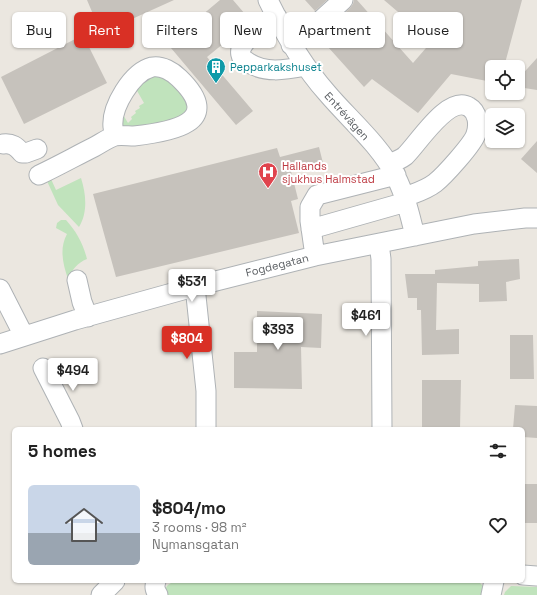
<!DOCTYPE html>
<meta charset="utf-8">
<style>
:root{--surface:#fff;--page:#f6f6f6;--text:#222;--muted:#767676;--accent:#d93025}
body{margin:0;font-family:"Space Grotesk",sans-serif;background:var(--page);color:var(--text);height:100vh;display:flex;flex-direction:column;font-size:15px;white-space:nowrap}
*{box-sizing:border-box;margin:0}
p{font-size:13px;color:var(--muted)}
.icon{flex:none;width:22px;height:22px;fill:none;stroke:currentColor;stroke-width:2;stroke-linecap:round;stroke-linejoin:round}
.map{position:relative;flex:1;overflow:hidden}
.details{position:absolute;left:12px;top:427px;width:513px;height:156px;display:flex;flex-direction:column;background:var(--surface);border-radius:6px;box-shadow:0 1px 3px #0004}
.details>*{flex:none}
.guide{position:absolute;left:12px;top:12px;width:513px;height:36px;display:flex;gap:8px}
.fabs{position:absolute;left:485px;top:60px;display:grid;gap:8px}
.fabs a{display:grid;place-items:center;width:40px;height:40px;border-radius:6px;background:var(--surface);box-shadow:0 1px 3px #0004;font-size:20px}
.price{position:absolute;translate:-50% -34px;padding:0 9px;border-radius:4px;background:#fff;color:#222;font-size:13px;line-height:26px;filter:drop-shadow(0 1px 2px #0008)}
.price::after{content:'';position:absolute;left:50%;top:24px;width:12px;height:9px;margin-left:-6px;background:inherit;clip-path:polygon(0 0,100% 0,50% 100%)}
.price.on{background:var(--accent);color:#fff}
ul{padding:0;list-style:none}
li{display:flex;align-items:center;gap:12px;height:100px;padding:0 16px}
li span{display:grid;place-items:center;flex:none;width:112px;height:80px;border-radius:6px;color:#555}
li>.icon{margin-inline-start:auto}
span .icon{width:48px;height:48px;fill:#fffc;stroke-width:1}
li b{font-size:17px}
h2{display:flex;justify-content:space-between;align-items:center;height:48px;padding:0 16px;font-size:17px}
.pill{padding:0 14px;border-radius:6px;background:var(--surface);box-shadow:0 1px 3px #0004;font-size:14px;line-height:36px}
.pill.on{background:var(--accent);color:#fff}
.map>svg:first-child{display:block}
.green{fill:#c0e3bc}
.building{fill:#c6c2bc}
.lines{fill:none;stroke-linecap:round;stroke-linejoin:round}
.minor-casing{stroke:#aeb2b5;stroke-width:21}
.minor{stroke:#fff;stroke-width:19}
.labels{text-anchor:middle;stroke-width:4;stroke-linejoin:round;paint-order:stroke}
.culture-label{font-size:11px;fill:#0d838f;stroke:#fff;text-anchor:start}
.street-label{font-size:11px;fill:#595d61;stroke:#fff}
.health-label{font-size:11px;fill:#be3a42;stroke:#fff;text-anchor:start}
</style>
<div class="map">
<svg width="537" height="595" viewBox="0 0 537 595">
<rect width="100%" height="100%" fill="#ebe7e0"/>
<path class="green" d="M163 74 183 89 189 116 129 131 121 125 122 113 128 123 132 119 131 117 136 113 135 111 140 108 139 106 144 103 136 89 140 80Z
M81 178C86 194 88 212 79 227L58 205 47 181 51 179 56 190Z
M61 220H66C76 231 83 243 87 259 77 263 73 269 68 279 63 264 59 249 67 234L56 228 57 223Z
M280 582 480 583 485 588 483 595H167C165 589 165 586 171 583Z
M511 586 537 587V595H504L505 592Z"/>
<path class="building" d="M87 0H174L101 33Z
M220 0H233L251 21 207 57 253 111 236 125 160 35 175 22 183 31Z
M305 0H327L315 11Z
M354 0H357L413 63 432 41 384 0H522L504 67H492V82L451 74 418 113 372 79 364 87 319 37 350 8 353 4Z
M83 35 107 83 24 124 1 77Z
M537 58V90L518 87V79Z
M537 141V173L521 159Z
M319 147 323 163 291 171 298 199 291 201 299 233 116 277 93 194 277 148 280 157Z
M519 259 520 279 506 282 507 301 479 302V284L437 283 436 330 459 329V354L422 355 421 310H417V298H408L405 274H435V270L478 266V261Z
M257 311 322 314 321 348 301 347 302 389 234 388V352H257Z
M510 335H533L534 379H510Z
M422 380H461L460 429H422Z
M515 405 537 406V438L523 437V429H513Z
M523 484H537V523H523Z"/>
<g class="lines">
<defs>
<path id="minor" d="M268 0C284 33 302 65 327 93 348 118 380 145 395 175 405 194 410 215 415 236
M277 17C266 25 250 34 243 45 239 51 240 58 246 61 264 74 285 70 306 66
M291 45 309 31 343 0
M3 144C12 143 16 146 22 153H26L37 149
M389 164C394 162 401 159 405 156 418 144 448 94 469 107 478 112 479 125 476 134 473 144 444 176 435 183 426 190 415 193 405 197
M39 175C58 166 76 156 94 147 100 144 108 138 115 136 121 135 128 136 134 136 170 132 226 123 179 78 173 72 162 65 152 67 132 72 111 107 113 127 113 130 115 133 115 136
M311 229 406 202
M379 244 381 259 382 429
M315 256 310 221V207L317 195 396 175
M77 280 82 302 88 317
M193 287 196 296 206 391V429
M0 289 24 336
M0 344 75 320 208 283 315 256 474 224 525 218H537
M43 368 70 421 73 429
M523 575 537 576
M156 581C154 587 155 590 158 595
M101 595 115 581
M491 595 494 581"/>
</defs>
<use href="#minor" class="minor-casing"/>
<use href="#minor" class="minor"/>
</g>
<defs>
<symbol id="building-pin" viewBox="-11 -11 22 30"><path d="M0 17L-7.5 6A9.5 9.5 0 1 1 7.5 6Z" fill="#0f9aa8" stroke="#fff"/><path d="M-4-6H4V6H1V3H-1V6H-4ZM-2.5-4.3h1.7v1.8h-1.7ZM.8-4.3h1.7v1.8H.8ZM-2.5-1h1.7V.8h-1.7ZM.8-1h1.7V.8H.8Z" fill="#fff"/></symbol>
<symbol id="hospital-pin" viewBox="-11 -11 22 30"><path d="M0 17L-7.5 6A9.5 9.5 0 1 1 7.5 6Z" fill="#e0444e" stroke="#fff"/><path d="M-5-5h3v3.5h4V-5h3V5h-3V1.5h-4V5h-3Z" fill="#fff"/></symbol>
</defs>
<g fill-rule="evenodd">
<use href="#building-pin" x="205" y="56" width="22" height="30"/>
<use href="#hospital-pin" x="257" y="161" width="22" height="30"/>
</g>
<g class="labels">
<g class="culture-label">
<text x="230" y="71">Pepparkakshuset</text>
</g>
<g class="street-label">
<text transform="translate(347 116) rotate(48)" y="4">Entrévägen</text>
<text transform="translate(277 265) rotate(-14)" y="4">Fogdegatan</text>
</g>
<g class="health-label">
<text x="282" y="170">Hallands<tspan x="282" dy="13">sjukhus Halmstad</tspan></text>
</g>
</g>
</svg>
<div class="fabs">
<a><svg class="icon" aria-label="locate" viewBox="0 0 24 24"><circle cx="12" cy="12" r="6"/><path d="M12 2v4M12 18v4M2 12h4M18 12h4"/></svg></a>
<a><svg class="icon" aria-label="layers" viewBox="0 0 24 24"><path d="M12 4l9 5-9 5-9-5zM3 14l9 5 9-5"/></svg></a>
</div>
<b class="price" style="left:192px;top:303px">$531</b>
<b class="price" style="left:366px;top:337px">$461</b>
<b class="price" style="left:278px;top:351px">$393</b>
<b class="price on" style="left:187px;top:360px">$804</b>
<b class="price" style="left:73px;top:392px">$494</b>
<div class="guide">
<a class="pill">Buy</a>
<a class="pill on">Rent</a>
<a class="pill">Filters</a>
<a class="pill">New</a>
<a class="pill">Apartment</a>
<a class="pill">House</a>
</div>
<section class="details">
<h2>5 homes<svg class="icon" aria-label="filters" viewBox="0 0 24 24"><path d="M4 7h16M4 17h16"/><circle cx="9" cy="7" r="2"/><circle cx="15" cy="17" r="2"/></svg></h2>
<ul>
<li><span style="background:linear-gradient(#c9d6e8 60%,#9aa5b1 0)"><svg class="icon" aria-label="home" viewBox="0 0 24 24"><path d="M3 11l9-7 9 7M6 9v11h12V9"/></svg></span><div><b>$804/mo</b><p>3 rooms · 98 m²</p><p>Nymansgatan</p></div><svg class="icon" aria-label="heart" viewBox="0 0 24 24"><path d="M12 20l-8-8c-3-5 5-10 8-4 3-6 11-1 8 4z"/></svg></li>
</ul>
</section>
</div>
